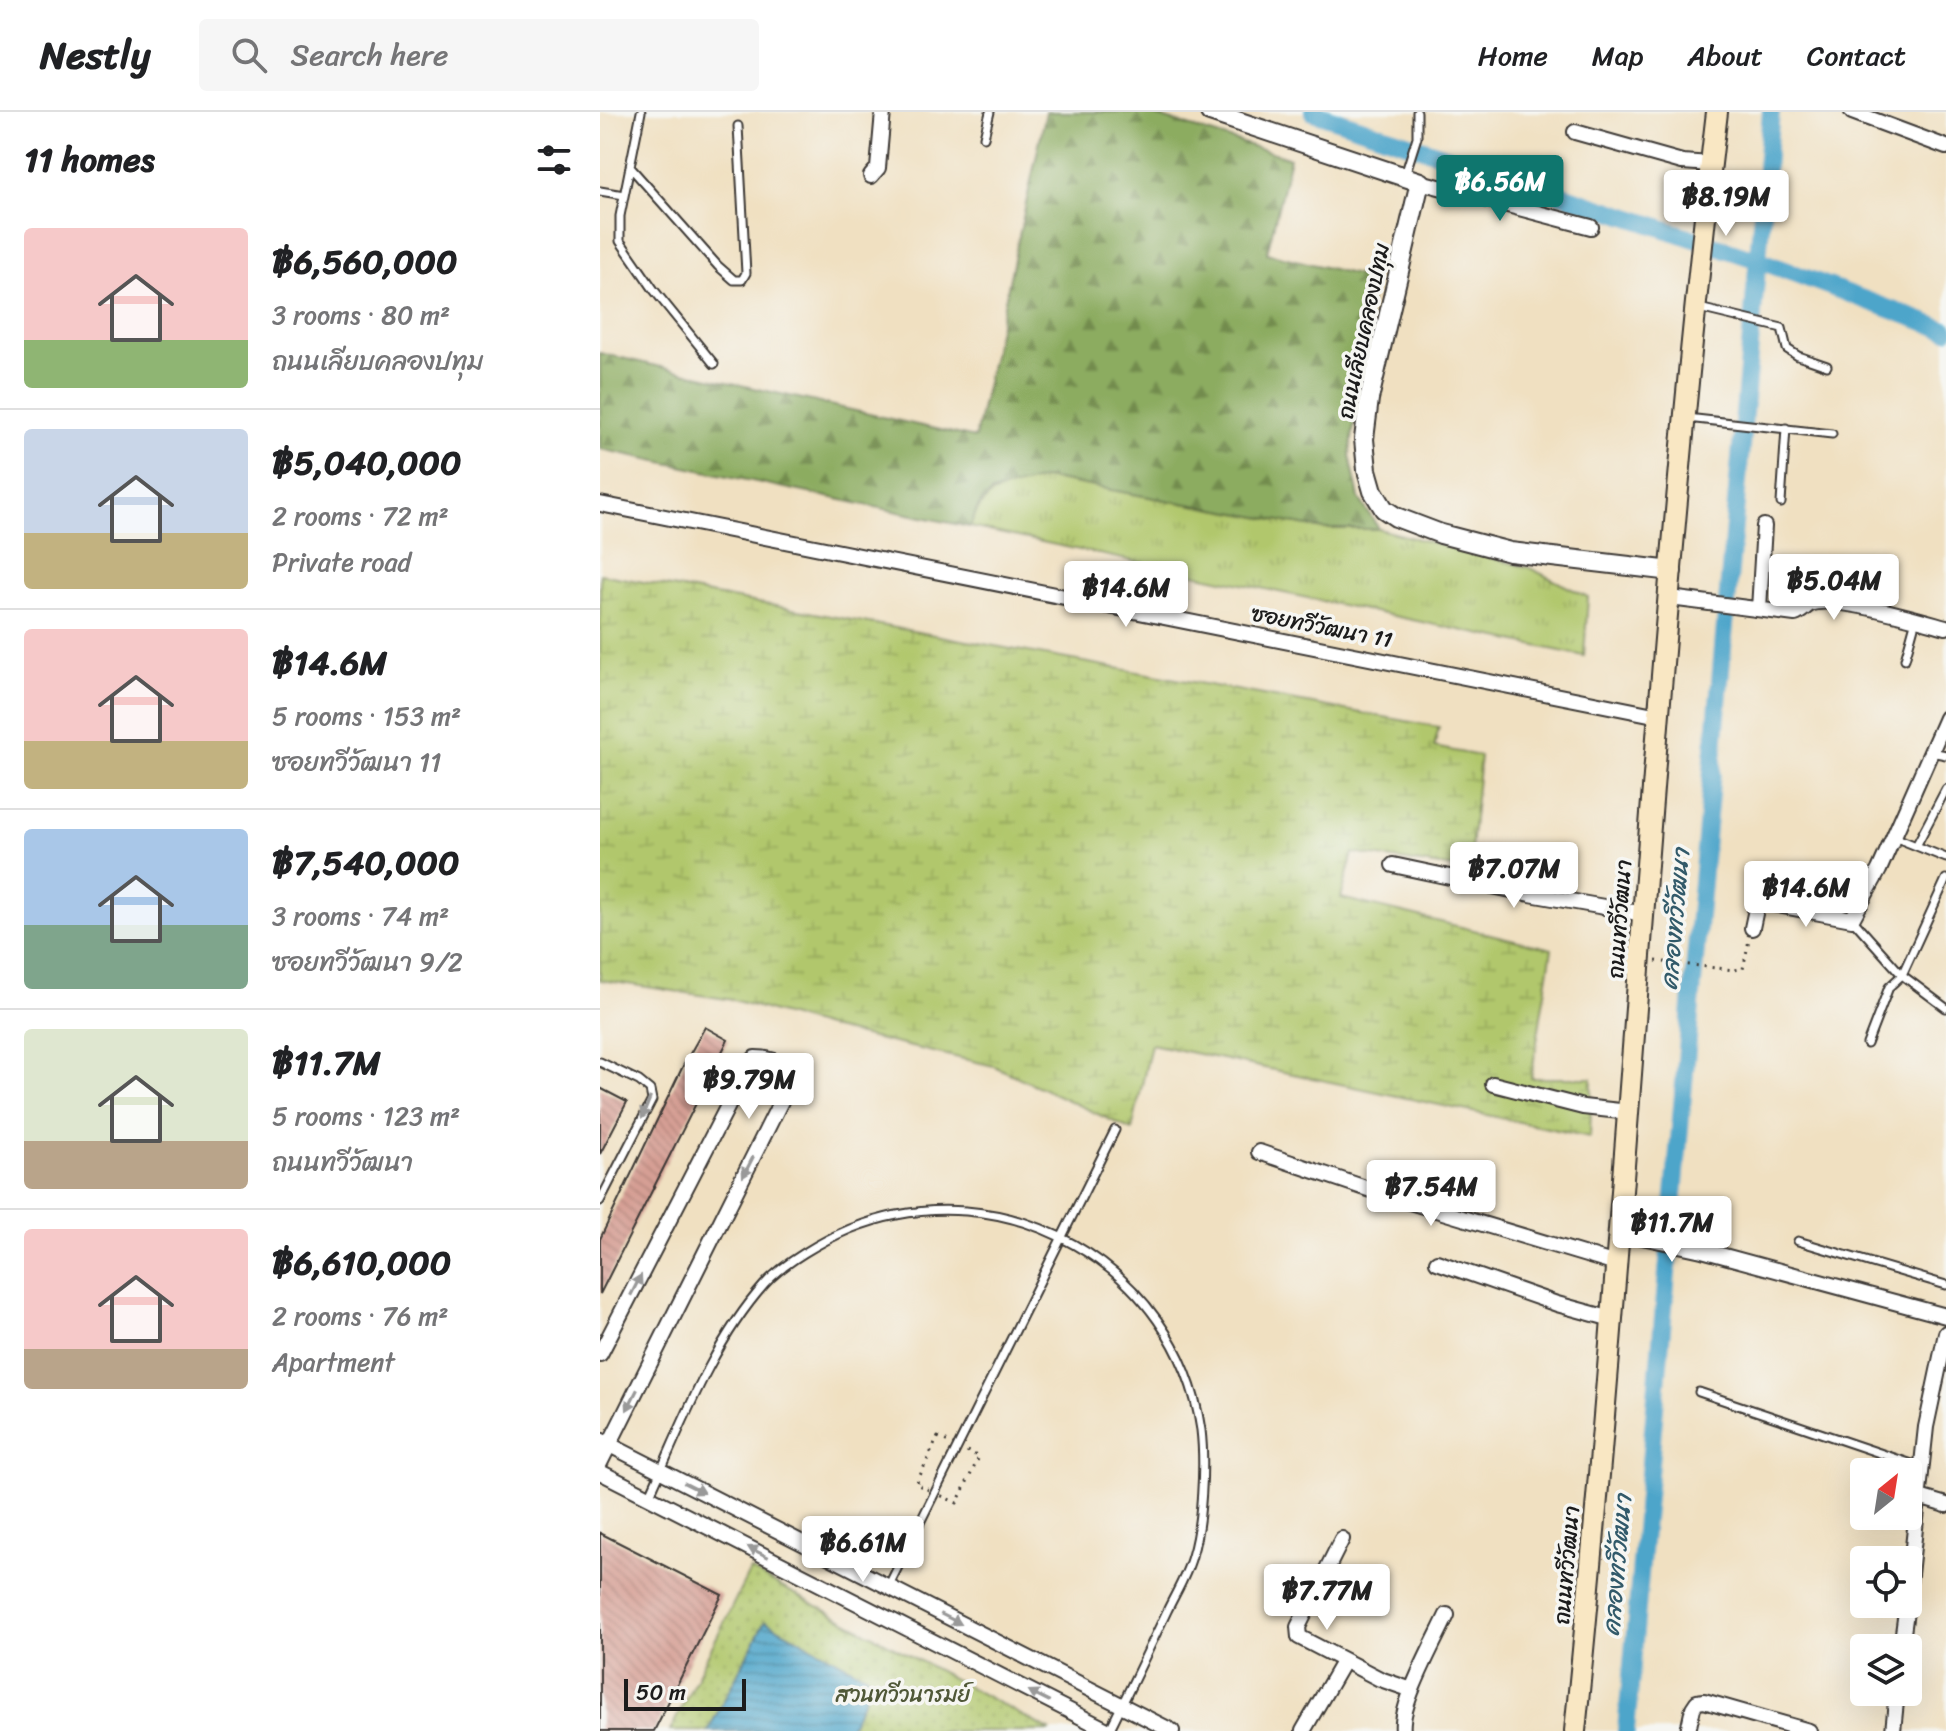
<!DOCTYPE html>
<meta charset="utf-8">
<style>
:root{--surface:#fff;--page:#f6f6f6;--text:#202124;--muted:#757577;--line:#e0e0e0;--accent:#0f766e}
body{margin:0;font-family:Sriracha,"Playpen Sans Thai",sans-serif;background:var(--page);color:var(--text);height:100vh;display:flex;flex-direction:column;font-size:30px;white-space:nowrap}
*{box-sizing:border-box;margin:0}
p{font-size:26px;color:var(--muted)}
.icon{flex:none;width:44px;height:44px;fill:none;stroke:currentColor;stroke-width:2;stroke-linecap:round;stroke-linejoin:round}
.map{position:relative;flex:1;overflow:hidden}
.sheet{display:flex;flex-direction:column;background:var(--surface);width:600px}
.sheet>*{flex:none}
.needle{width:52px;rotate:30deg}
.controls{position:absolute;left:1250px;top:1346px;display:grid;gap:16px}
.controls a{display:grid;place-items:center;width:72px;height:72px;border-radius:8px;background:var(--surface);box-shadow:0 8px 32px #0002;font-size:40px}
.scale{position:absolute;left:24px;bottom:20px;width:122px;box-sizing:border-box;padding-left:8px;border:4px solid #1c1c1c;border-top:0;font-size:22px;line-height:28px;white-space:nowrap;color:#1c1c1c;-webkit-text-stroke:6px #f6f6f2;paint-order:stroke}
.price{position:absolute;translate:-50% -68px;padding:0 18px;border-radius:8px;background:#fff;color:#222;font-size:26px;line-height:52px;filter:drop-shadow(0 2px 4px #0008)}
.price::after{content:'';position:absolute;left:50%;top:48px;width:24px;height:18px;margin-left:-12px;background:inherit;clip-path:polygon(0 0,100% 0,50% 100%)}
.price.selected{background:var(--accent);color:#fff}
ul{padding:0;list-style:none}
li{display:flex;align-items:center;gap:24px;height:200px;padding:0 24px}
li+li{border-top:2px solid var(--line)}
li span{display:grid;place-items:center;flex:none;width:224px;height:160px;border-radius:8px;color:#555}
li>.icon{margin-inline-start:auto}
span .icon{width:96px;height:96px;fill:#fffc;stroke-width:1}
li b{font-size:34px}
h2{display:flex;justify-content:space-between;align-items:center;height:96px;padding:0 24px;font-size:34px}
header{display:flex;align-items:center;gap:48px;box-sizing:border-box;height:112px;padding:0 40px;background:var(--surface);border-bottom:2px solid var(--line)}
header strong{font-size:38px}
nav{display:flex;gap:44px;margin-inline-start:auto;font-size:28px}
.search{width:560px;height:72px;background:var(--page);display:flex;align-items:center;gap:20px;box-sizing:border-box;padding:0 28px;border-radius:8px;color:var(--muted);font-size:30px}
main{display:flex;flex:1;min-height:0}
.map>svg:first-child{display:block}
.grass{fill:url(#grass-tufts);stroke:#667244;stroke-width:2}
.forest{fill:url(#forest-firs);stroke:#54643e;stroke-width:2}
.wetland{fill:url(#wetland-marsh);stroke:#667244;stroke-width:2}
.park{fill:url(#park-dots);stroke:#667244;stroke-width:2}
.water{fill:url(#water-rules);stroke:#346073;stroke-width:2}
.lines{fill:none;stroke-linecap:round;stroke-linejoin:round}
.canal{stroke:#4da5ca;stroke-width:18}
.building{fill:url(#building-back-hatch)}
.service-casing{stroke:#3c3935;stroke-width:11}
.minor-casing{stroke:#3c3935;stroke-width:18}
.tertiary-casing{stroke:#3c3935;stroke-width:22}
.secondary-casing{stroke:#3c3935;stroke-width:24}
.path{stroke:#3c3935;stroke-width:3;stroke-dasharray:2 6;stroke-linecap:butt}
.service{stroke:#fff;stroke-width:7}
.minor{stroke:#fff;stroke-width:14}
.tertiary{stroke:#fff;stroke-width:18}
.secondary{stroke:#f9e7c3;stroke-width:20}
.oneway{fill:#999}
.labels{text-anchor:middle;stroke-width:7;stroke-linejoin:round;paint-order:stroke}
.street-label{font-size:22px;fill:#1c1c1c;stroke:#f6f6f2}
.park-label{font-size:22px;fill:#505838;stroke:#f6f6f2}
.water-label{font-size:24px;font-style:italic;fill:#325a6a;stroke:#f6f6f2}
</style>
<header>
<strong>Nestly</strong>
<div class="search"><svg class="icon" aria-label="search" viewBox="0 0 24 24"><circle cx="10" cy="10" r="6"/><path d="M15 15l6 6"/></svg>Search here</div>
<nav><a>Home</a><a>Map</a><a>About</a><a>Contact</a></nav>
</header>
<main>
<section class="sheet">
<h2>11 homes<svg class="icon" aria-label="filters" viewBox="0 0 24 24"><path d="M4 7h16M4 17h16"/><circle cx="9" cy="7" r="2"/><circle cx="15" cy="17" r="2"/></svg></h2>
<ul>
<li><span style="background:linear-gradient(#f6c9c9 70%,#8fb573 0)"><svg class="icon" aria-label="home" viewBox="0 0 24 24"><path d="M3 11l9-7 9 7M6 9v11h12V9"/></svg></span><div><b>฿6,560,000</b><p>3 rooms · 80 m²</p><p>ถนนเลียบคลองปทุม</p></div></li>
<li><span style="background:linear-gradient(#c9d6e8 65%,#c2b280 0)"><svg class="icon" aria-label="home" viewBox="0 0 24 24"><path d="M3 11l9-7 9 7M6 9v11h12V9"/></svg></span><div><b>฿5,040,000</b><p>2 rooms · 72 m²</p><p>Private road</p></div></li>
<li><span style="background:linear-gradient(#f6c9c9 70%,#c2b280 0)"><svg class="icon" aria-label="home" viewBox="0 0 24 24"><path d="M3 11l9-7 9 7M6 9v11h12V9"/></svg></span><div><b>฿14.6M</b><p>5 rooms · 153 m²</p><p>ซอยทวีวัฒนา 11</p></div></li>
<li><span style="background:linear-gradient(#a9c7e8 60%,#7fa58c 0)"><svg class="icon" aria-label="home" viewBox="0 0 24 24"><path d="M3 11l9-7 9 7M6 9v11h12V9"/></svg></span><div><b>฿7,540,000</b><p>3 rooms · 74 m²</p><p>ซอยทวีวัฒนา 9/2</p></div></li>
<li><span style="background:linear-gradient(#dfe7d0 70%,#b9a48a 0)"><svg class="icon" aria-label="home" viewBox="0 0 24 24"><path d="M3 11l9-7 9 7M6 9v11h12V9"/></svg></span><div><b>฿11.7M</b><p>5 rooms · 123 m²</p><p>ถนนทวีวัฒนา</p></div></li>
<li><span style="background:linear-gradient(#f6c9c9 75%,#b9a48a 0)"><svg class="icon" aria-label="home" viewBox="0 0 24 24"><path d="M3 11l9-7 9 7M6 9v11h12V9"/></svg></span><div><b>฿6,610,000</b><p>2 rooms · 76 m²</p><p>Apartment</p></div></li>
</ul>
</section>
<div class="map">
<svg width="1346" height="1619" viewBox="0 0 1346 1619">
<defs>
<pattern id="grass-tufts" width="24" height="20" patternUnits="userSpaceOnUse" patternTransform="scale(2)"><rect width="24" height="20" fill="#b1c76c"/><path d="M3 7l-1-3M5 7V3M7 7l1-3M15 17l-1-3M17 17v-4M19 17l1-3" fill="none" stroke="#98aa5d"/></pattern>
<pattern id="forest-firs" width="22" height="20" patternUnits="userSpaceOnUse" patternTransform="scale(2)"><rect width="22" height="20" fill="#8cac60"/><path d="M5 1l3.5 6h-7zM16 11l3.5 6h-7z" fill="#728b4e"/></pattern>
<pattern id="wetland-marsh" width="20" height="14" patternUnits="userSpaceOnUse" patternTransform="scale(2)"><rect width="20" height="14" fill="#b1c76c"/><path d="M1 5h8M5 5V1M11 12h8M15 12V8" fill="none" stroke="#98aa5d"/></pattern>
<pattern id="park-dots" width="8" height="8" patternUnits="userSpaceOnUse" patternTransform="scale(2)"><rect width="8" height="8" fill="#b1c76c"/><path d="M2 2h.1M6 6h.1" fill="none" stroke="#98aa5d" stroke-width="1.8" stroke-linecap="round"/></pattern>
<pattern id="water-rules" width="6" height="5" patternUnits="userSpaceOnUse" patternTransform="scale(2)"><rect width="6" height="5" fill="#4da5ca"/><path d="M0 2.5h6" fill="none" stroke="#3f86a3"/></pattern>
<pattern id="building-back-hatch" width="6" height="6" patternUnits="userSpaceOnUse" patternTransform="scale(2)"><rect width="6" height="6" fill="#d69f94"/><path d="M-1 5l2 2M0 0l6 6M5-1l2 2" fill="none" stroke="#b7887f"/></pattern>
</defs>
<rect width="100%" height="100%" fill="#f6f6f2"/>
<filter id="ink" filterUnits="userSpaceOnUse"><feTurbulence type="fractalNoise" baseFrequency=".0125" numOctaves="2"/><feDisplacementMap in="SourceGraphic" scale="16" xChannelSelector="R" yChannelSelector="G"/><feConvolveMatrix kernelMatrix="1 2 1 2 8 2 1 2 1" color-interpolation-filters="sRGB"/></filter>
<filter id="wash" filterUnits="userSpaceOnUse"><feTurbulence type="fractalNoise" baseFrequency=".006" numOctaves="4" result="noise"/><feDisplacementMap in="SourceGraphic" scale="32" xChannelSelector="R" yChannelSelector="G"/><feGaussianBlur stdDeviation="1.8" result="paint"/><feColorMatrix in="noise" values="0 0 0 0 0 0 0 0 0 0 0 0 0 0 0 0 0 1.4 0 .05"/><feComposite in="paint" operator="in"/></filter>
<g filter="url(#wash)">
<rect width="100%" height="100%" fill="#f0e0c1"/>
<path class="grass" d="M446 366 724 417H779L930 456 988 485 984 544 370 415C385 373 407 376 446 366Z"/>
<path class="forest" d="M446 0H544L690 46 667 141 773 167 750 343 759 386 779 417H724L446 366 392 380 377 397 370 415 0 337V241L375 326Z"/>
<path class="wetland" d="M0 462 839 615 834 635 880 644 869 758 753 741 741 786 952 837 931 966H992L990 1025 551 932 532 1018 394 954 233 917 133 888 0 868Z"/>
<path class="park" d="M150 1458 451 1619H248L266 1583 165 1509 108 1619H70Z"/>
<path class="water" d="M165 1509 267 1564 266 1583 248 1619H108Z"/>
<g class="lines">
<path class="canal" d="M713 0 1158 148 1346 218
M1026 1619 1171 0"/>
</g>
<g id="blocks">
<path class="building" d="M105 915 128 928 0 1182V1127L83 954Z
M0 976 27 990 0 1042Z
M0 1421 122 1483 54 1619H0Z"/>
</g>
</g>
<g filter="url(#ink)">
<use href="#blocks" fill-opacity="0" stroke="#3c3935" stroke-width="2"/>
<g class="lines">
<defs>
<path id="service" d="M41 0 20 104V129L54 178 114 252
M384 25 390 0
M31 56 118 154 134 168H142L146 161 138 14
M805 63 817 25V0
M0 79 24 83
M1099 196 1182 216 1187 237 1198 244 1227 254
M1087 306 1232 322
M1181 391 1186 316
M1305 547 1316 507
M1331 640 1346 643
M1294 725 1346 746
M1316 734 1346 677
M1252 807 1302 863 1346 896
M1267 932 1289 875 1302 863 1346 767
M0 950 39 969 50 978 52 988 0 1089
M1198 1129 1346 1173
M1099 1280 1321 1355
M49 1385C82 1313 111 1233 164 1173 183 1151 224 1128 250 1117 403 1055 577 1153 601 1318 605 1352 602 1411 592 1444 587 1463 575 1482 567 1499 548 1539 529 1579 509 1619
M288 1475 515 1018"/>
<path id="minor" d="M1252 0 1346 35
M975 20 1082 50 1111 52
M271 64 278 56 283 0
M820 70 991 115
M0 392 1059 604
M1070 486 1195 502C1201 500 1205 495 1210 492 1233 482 1320 508 1346 515
M1159 497 1164 414
M793 753 930 782 1044 802
M1152 816 1156 797 1162 790 1252 807 1279 758 1346 606
M893 972 983 995 1029 1000
M659 1040 786 1083 1016 1152
M1019 1120 1102 1138 1346 1204
M837 1150 957 1192 1012 1207
M0 1242 148 955 155 946C171 946 189 951 191 969L0 1351
M0 1328 572 1619
M0 1360 509 1619
M1319 1385 1346 1393
M742 1427 698 1515 699 1525 780 1567 812 1578
M1308 1481 1326 1315 1346 1221
M1301 1536 1307 1492
M703 1619 743 1550
M803 1619C799 1593 835 1529 847 1503
M1088 1619 1093 1596 1097 1590 1104 1589 1209 1619
M1293 1619 1297 1580"/>
<path id="tertiary" d="M610 0 820 70 769 287 764 327 767 358 773 379 784 397 796 405 841 422 910 440 1072 459"/>
<path id="secondary" d="M975 1619C1030 1080 1053 538 1117 0"/>
</defs>
<use href="#service" class="service-casing"/>
<use href="#minor" class="minor-casing"/>
<use href="#tertiary" class="tertiary-casing"/>
<use href="#secondary" class="secondary-casing"/>
<path class="path" d="M1056 849 1134 858 1143 857 1149 828
M338 1325 379 1345 357 1391 316 1372Z"/>
<use href="#service" class="service"/>
<use href="#minor" class="minor"/>
<use href="#tertiary" class="tertiary"/>
<use href="#secondary" class="secondary"/>
</g>
<defs><path id="oneway-solid" d="M-6-.8H1V-3.2L6.5 0L1 3.2V.8H-6Z" transform="scale(2)"/></defs>
<g class="oneway">
<use href="#oneway-solid" transform="translate(46 996) rotate(112)"/>
<use href="#oneway-solid" transform="translate(148 1055) rotate(117)"/>
<use href="#oneway-solid" transform="translate(36 1173) rotate(-63)"/>
<use href="#oneway-solid" transform="translate(32 1288) rotate(117)"/>
<use href="#oneway-solid" transform="translate(94 1376) rotate(27)"/>
<use href="#oneway-solid" transform="translate(158 1440) rotate(-153)"/>
<use href="#oneway-solid" transform="translate(351 1507) rotate(27)"/>
<use href="#oneway-solid" transform="translate(439 1584) rotate(-153)"/>
</g>
</g>
<g class="labels">
<g class="street-label">
<text transform="translate(763 219) rotate(-78)" y="8">ถนนเลียบคลองปทุม</text>
<text transform="translate(722 514) rotate(11)" y="8">ซอยทวีวัฒนา 11</text>
<text transform="translate(1019 807) rotate(-86)" y="8">ถนนทวีวัฒนา</text>
<text transform="translate(966 1453) rotate(-85)" y="8">ถนนทวีวัฒนา</text>
</g>
<g class="park-label">
<text x="303" y="1590">สวนทวีวนารมย์</text>
</g>
<g class="water-label">
<text transform="translate(1075 807) rotate(-85)" y="8">คลองทวีวัฒนา</text>
<text transform="translate(1017 1453) rotate(-85)" y="8">คลองทวีวัฒนา</text>
</g>
</g>
</svg>
<div class="controls">
<a><svg class="needle" viewBox="-14 -14 28 28"><path d="M0-13l5 13h-10z" fill="#e53935"/><path d="M0 13l5-13h-10z" fill="#757577"/></svg></a>
<a><svg class="icon" aria-label="locate" viewBox="0 0 24 24"><circle cx="12" cy="12" r="6"/><path d="M12 2v4M12 18v4M2 12h4M18 12h4"/></svg></a>
<a><svg class="icon" aria-label="layers" viewBox="0 0 24 24"><path d="M12 4l9 5-9 5-9-5zM3 14l9 5 9-5"/></svg></a>
</div>
<div class="scale">50 m</div>
<b class="price selected" style="left:900px;top:111px">฿6.56M</b>
<b class="price" style="left:1126px;top:126px">฿8.19M</b>
<b class="price" style="left:1234px;top:510px">฿5.04M</b>
<b class="price" style="left:526px;top:517px">฿14.6M</b>
<b class="price" style="left:914px;top:798px">฿7.07M</b>
<b class="price" style="left:1206px;top:817px">฿14.6M</b>
<b class="price" style="left:149px;top:1009px">฿9.79M</b>
<b class="price" style="left:831px;top:1116px">฿7.54M</b>
<b class="price" style="left:1072px;top:1152px">฿11.7M</b>
<b class="price" style="left:263px;top:1472px">฿6.61M</b>
<b class="price" style="left:727px;top:1520px">฿7.77M</b>
</div>
</main>
